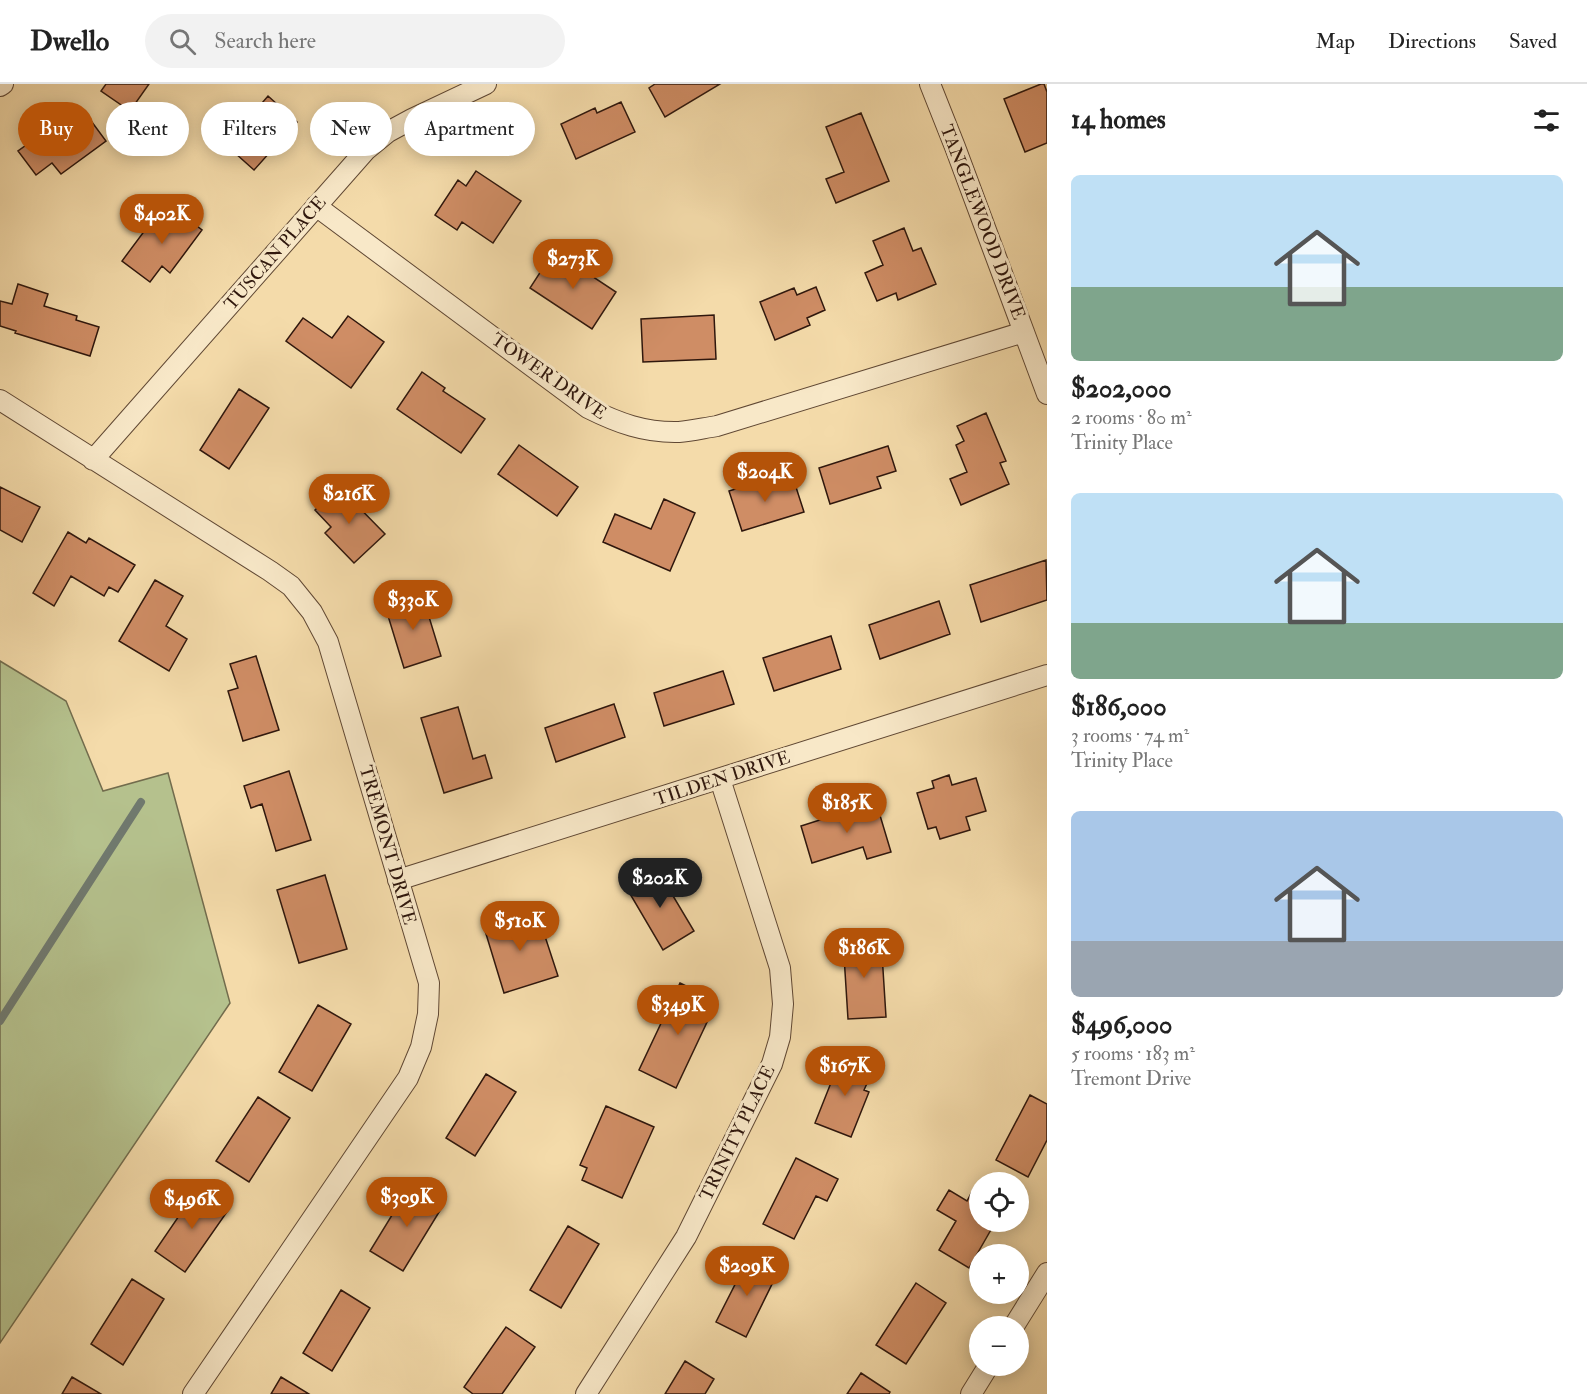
<!DOCTYPE html>
<meta charset="utf-8">
<style>
:root{--surface:#fff;--page:#f2f2f2;--text:#222;--muted:#767676;--line:#e0e0e0;--accent:#b45309}
body{margin:0;font-family:"IM FELL Double Pica",serif;background:var(--page);color:var(--text);height:100vh;display:flex;flex-direction:column;font-size:22px;white-space:nowrap}
*{box-sizing:border-box;margin:0}
p{font-size:20px;color:var(--muted)}
.icon{flex:none;width:33px;height:33px;fill:none;stroke:currentColor;stroke-width:2;stroke-linecap:round;stroke-linejoin:round}
.map{position:relative;flex:1;overflow:hidden}
.side{display:flex;flex-direction:column;background:var(--surface);width:540px}
.side>*{flex:none}
.guide{position:absolute;left:18px;top:18px;width:570px;height:54px;display:flex;gap:12px}
.tools{position:absolute;left:969px;top:1088px;display:grid;gap:12px}
.tools a{display:grid;place-items:center;width:60px;height:60px;border-radius:50%;background:var(--surface);box-shadow:0 3px 15px #0003;font-size:30px}
.price{position:absolute;translate:-50% -51px;padding:0 14px;border-radius:21px;background:var(--accent);color:#fff;font-size:20px;line-height:39px;filter:drop-shadow(0 2px 3px #0008)}
.price::after{content:'';position:absolute;left:50%;top:36px;width:18px;height:14px;margin-left:-9px;background:inherit;clip-path:polygon(0 0,100% 0,50% 100%)}
.price.active{background:#222;color:#fff}
ul{padding:0;list-style:none}
li{display:grid;align-content:center;gap:12px;height:318px;padding:0 24px}
li span{display:grid;place-items:center;height:186px;border-radius:9px;color:#555}
li>.icon{margin-inline-start:auto}
span .icon{width:108px;height:108px;fill:#fffc;stroke-width:1}
li b{font-size:26px}
h2{display:flex;justify-content:space-between;align-items:center;height:72px;padding:0 24px;font-size:26px}
.tag{padding:0 21px;border-radius:27px;background:var(--surface);box-shadow:0 3px 15px #0003;font-size:21px;line-height:54px}
.tag.active{background:var(--accent);color:#fff}
header{display:flex;align-items:center;gap:36px;box-sizing:border-box;height:84px;padding:0 30px;background:var(--surface);border-bottom:2px solid var(--line)}
header strong{font-size:28px}
nav{display:flex;gap:33px;margin-inline-start:auto;font-size:21px}
.search{width:420px;height:54px;background:var(--page);display:flex;align-items:center;gap:15px;box-sizing:border-box;padding:0 21px;border-radius:33px;color:var(--muted);font-size:22px}
main{display:flex;flex:1;min-height:0}
.map>svg:first-child{display:block}
.green{fill:#b5c18d;stroke:#726c4d;stroke-width:1.5}
.lines{fill:none;stroke-linecap:round;stroke-linejoin:round}
.stream{stroke:#70796e;stroke-width:8}
.building{fill:#cf8d65;stroke:#2f170d;stroke-width:1.5}
.minor-casing{stroke:#604834;stroke-width:22}
.minor{stroke:#f8e8c8;stroke-width:20}
.labels{text-anchor:middle;stroke-width:6;stroke-linejoin:round;paint-order:stroke}
.street-label{font-size:18px;fill:#2f170d;stroke:#f8e8c8}
</style>
<header>
<strong>Dwello</strong>
<div class="search"><svg class="icon" aria-label="search" viewBox="0 0 24 24"><circle cx="10" cy="10" r="6"/><path d="M15 15l6 6"/></svg>Search here</div>
<nav><a>Map</a><a>Directions</a><a>Saved</a></nav>
</header>
<main>
<div class="map">
<svg width="1047" height="1310" viewBox="0 0 1047 1310">
<rect width="100%" height="100%" fill="#f4dbaa"/>
<filter id="stains"><feTurbulence type="fractalNoise" baseFrequency=".00333" numOctaves="4"/><feColorMatrix values="0 0 0 0 .2 0 0 0 0 .09 0 0 0 0 .02 0 0 0 .5 -.17"/></filter>
<radialGradient id="worn" r=".72"><stop offset=".6" stop-color="#630" stop-opacity="0"/><stop offset="1" stop-color="#630" stop-opacity=".3"/></radialGradient>
<path class="green" d="M0 577 66 617 103 707 168 689 230 919 0 1259Z"/>
<g class="lines">
<path class="stream" d="M0 937 141 718"/>
</g>
<path class="building" d="M106 0H149L130 27 101 7Z
M655 0H720L665 33 649 4Z
M1041 0H1044L1047 8V59L1025 68 1004 15Z
M268 12 297 38 254 86 226 61Z
M621 18 635 48 576 75 561 40 595 24 597 29Z
M861 29 889 97 836 119 826 95 844 88 826 43Z
M86 30 106 57 61 90 52 79 36 91 18 67 60 37 65 44Z
M476 87 521 117 493 159 462 138 457 146 435 131 458 96 466 102Z
M160 126 175 138 181 130 202 146 170 189 162 182 150 198 122 177Z
M904 144 913 167 921 164 936 200 898 216 896 209 877 217 865 189 883 181 873 157Z
M554 167 616 208 592 245 530 204Z
M18 200 48 210 44 222 77 232 76 236 99 243 90 272 15 249 16 247 0 242V217L12 220Z
M816 203 825 226 807 234 810 241 775 256 760 218 794 204 797 211Z
M714 231 716 275 643 278 641 235Z
M348 232 384 258 351 304 286 257 303 234 332 254Z
M422 288 445 304 443 307 485 335 461 369 397 325Z
M239 305 269 324 229 385 200 366Z
M986 329 1006 377 1000 379 1009 400 961 421 950 395 967 388 956 361 964 357 957 342Z
M519 361 578 403 557 432 498 390Z
M888 362 896 387 877 393 881 404 830 420 819 384Z
M768 395 771 404 794 397 804 428 742 447 729 407Z
M0 403 40 423 22 458 0 446Z
M339 403 385 450 354 479 325 449 331 443 315 426Z
M664 415 695 429 670 487 603 458 615 430 651 445Z
M68 448 86 459 89 454 135 481 118 508 109 503 104 512 71 492 54 522 33 509Z
M1046 476 1047 516 981 538 970 501Z
M155 496 183 512 166 542 187 555 169 587 119 557Z
M422 510 441 572 404 584 385 522Z
M939 517 950 550 880 575 869 541Z
M831 552 841 585 774 607 763 574Z
M256 572 279 646 243 657 228 607 238 604 230 580Z
M723 587 734 620 664 642 654 609Z
M614 620 625 653 556 678 545 644Z
M458 623 473 675 485 671 492 694 444 709 421 634Z
M289 687 311 756 276 767 262 720 251 724 244 702Z
M949 691 952 701 976 694 986 727 966 733 970 746 940 755 936 743 928 745 917 709 934 704 932 697Z
M876 718 891 768 867 775 863 763 812 779 801 742Z
M657 785 694 847 663 866 626 803Z
M325 791 347 865 299 879 277 806Z
M516 830 519 841 539 834 558 892 504 909 483 840Z
M881 854 886 933 848 935 843 856Z
M680 899 717 917 676 1004 639 986Z
M318 921 351 940 312 1007 279 988Z
M842 971 874 984 864 1006 869 1008 851 1053 815 1039Z
M486 990 516 1008 475 1072 446 1054Z
M1030 1011 1047 1020V1056L1028 1093 996 1076Z
M258 1013 290 1034 249 1098 216 1077Z
M606 1022 654 1043 622 1114 582 1096 587 1084 580 1081Z
M796 1074 838 1095 827 1117 816 1112 794 1155 763 1140Z
M411 1100 444 1120 403 1187 370 1167Z
M975 1102 980 1105V1137H996L969 1184 939 1166 956 1137 937 1126 949 1106 967 1117Z
M198 1104 229 1125 185 1188 155 1167Z
M568 1142 599 1160 561 1224 530 1206Z
M749 1173 778 1188 746 1253 716 1238Z
M132 1195 164 1215 123 1281 91 1260Z
M916 1199 946 1219 906 1280 876 1261Z
M341 1206 370 1224 332 1287 303 1269Z
M506 1243 535 1263 502 1310H473L464 1303Z
M685 1277 714 1295 705 1310H665Z
M861 1289 890 1308 889 1310H847Z
M72 1293 101 1310H62Z
M281 1293 309 1310H271Z"/>
<g class="lines">
<defs>
<path id="minor" d="M930 0 955 63 1047 310
M0 2 3 0
M316 122 588 324C618 339 645 349 679 348 691 347 704 344 717 342L1024 248
M0 316 270 487 291 502 312 528 328 558 429 899 428 930 421 963 408 994 193 1310
M93 376 366 66 388 48 412 35 486 0
M398 796 1047 591
M1014 1242 1047 1189
M586 1310 686 1153 772 980 780 953 783 920 780 884 720 695
M971 1310 989 1281"/>
</defs>
<use href="#minor" class="minor-casing"/>
<use href="#minor" class="minor"/>
</g>
<g class="labels">
<g class="street-label">
<text transform="translate(983 138) rotate(69)" y="6">TANGLEWOOD DRIVE</text>
<text transform="translate(275 169) rotate(-49)" y="6">TUSCAN PLACE</text>
<text transform="translate(549 292) rotate(35)" y="6">TOWER DRIVE</text>
<text transform="translate(722 694) rotate(-18)" y="6">TILDEN DRIVE</text>
<text transform="translate(388 761) rotate(74)" y="6">TREMONT DRIVE</text>
<text transform="translate(737 1049) rotate(-64)" y="6">TRINITY PLACE</text>
</g>
</g>
<rect width="100%" height="100%" filter="url(#stains)"/>
<rect width="100%" height="100%" fill="url(#worn)"/>
</svg>
<div class="tools">
<a><svg class="icon" aria-label="locate" viewBox="0 0 24 24"><circle cx="12" cy="12" r="6"/><path d="M12 2v4M12 18v4M2 12h4M18 12h4"/></svg></a>
<a>+</a>
<a>−</a>
</div>
<b class="price" style="left:162px;top:161px">$402K</b>
<b class="price" style="left:573px;top:206px">$273K</b>
<b class="price" style="left:765px;top:419px">$204K</b>
<b class="price" style="left:349px;top:441px">$216K</b>
<b class="price" style="left:413px;top:547px">$330K</b>
<b class="price" style="left:847px;top:750px">$185K</b>
<b class="price active" style="left:660px;top:825px">$202K</b>
<b class="price" style="left:520px;top:868px">$510K</b>
<b class="price" style="left:864px;top:895px">$186K</b>
<b class="price" style="left:678px;top:952px">$349K</b>
<b class="price" style="left:845px;top:1013px">$167K</b>
<b class="price" style="left:407px;top:1144px">$309K</b>
<b class="price" style="left:192px;top:1146px">$496K</b>
<b class="price" style="left:747px;top:1213px">$209K</b>
<div class="guide">
<a class="tag active">Buy</a>
<a class="tag">Rent</a>
<a class="tag">Filters</a>
<a class="tag">New</a>
<a class="tag">Apartment</a>
</div>
</div>
<section class="side">
<h2>14 homes<svg class="icon" aria-label="filters" viewBox="0 0 24 24"><path d="M4 7h16M4 17h16"/><circle cx="9" cy="7" r="2"/><circle cx="15" cy="17" r="2"/></svg></h2>
<ul>
<li><span style="background:linear-gradient(#bfe0f5 60%,#7fa58c 0)"><svg class="icon" aria-label="home" viewBox="0 0 24 24"><path d="M3 11l9-7 9 7M6 9v11h12V9"/></svg></span><div><b>$202,000</b><p>2 rooms · 80 m²</p><p>Trinity Place</p></div></li>
<li><span style="background:linear-gradient(#bfe0f5 70%,#7fa58c 0)"><svg class="icon" aria-label="home" viewBox="0 0 24 24"><path d="M3 11l9-7 9 7M6 9v11h12V9"/></svg></span><div><b>$186,000</b><p>3 rooms · 74 m²</p><p>Trinity Place</p></div></li>
<li><span style="background:linear-gradient(#a9c7e8 70%,#9aa5b1 0)"><svg class="icon" aria-label="home" viewBox="0 0 24 24"><path d="M3 11l9-7 9 7M6 9v11h12V9"/></svg></span><div><b>$496,000</b><p>5 rooms · 183 m²</p><p>Tremont Drive</p></div></li>
</ul>
</section>
</main>
